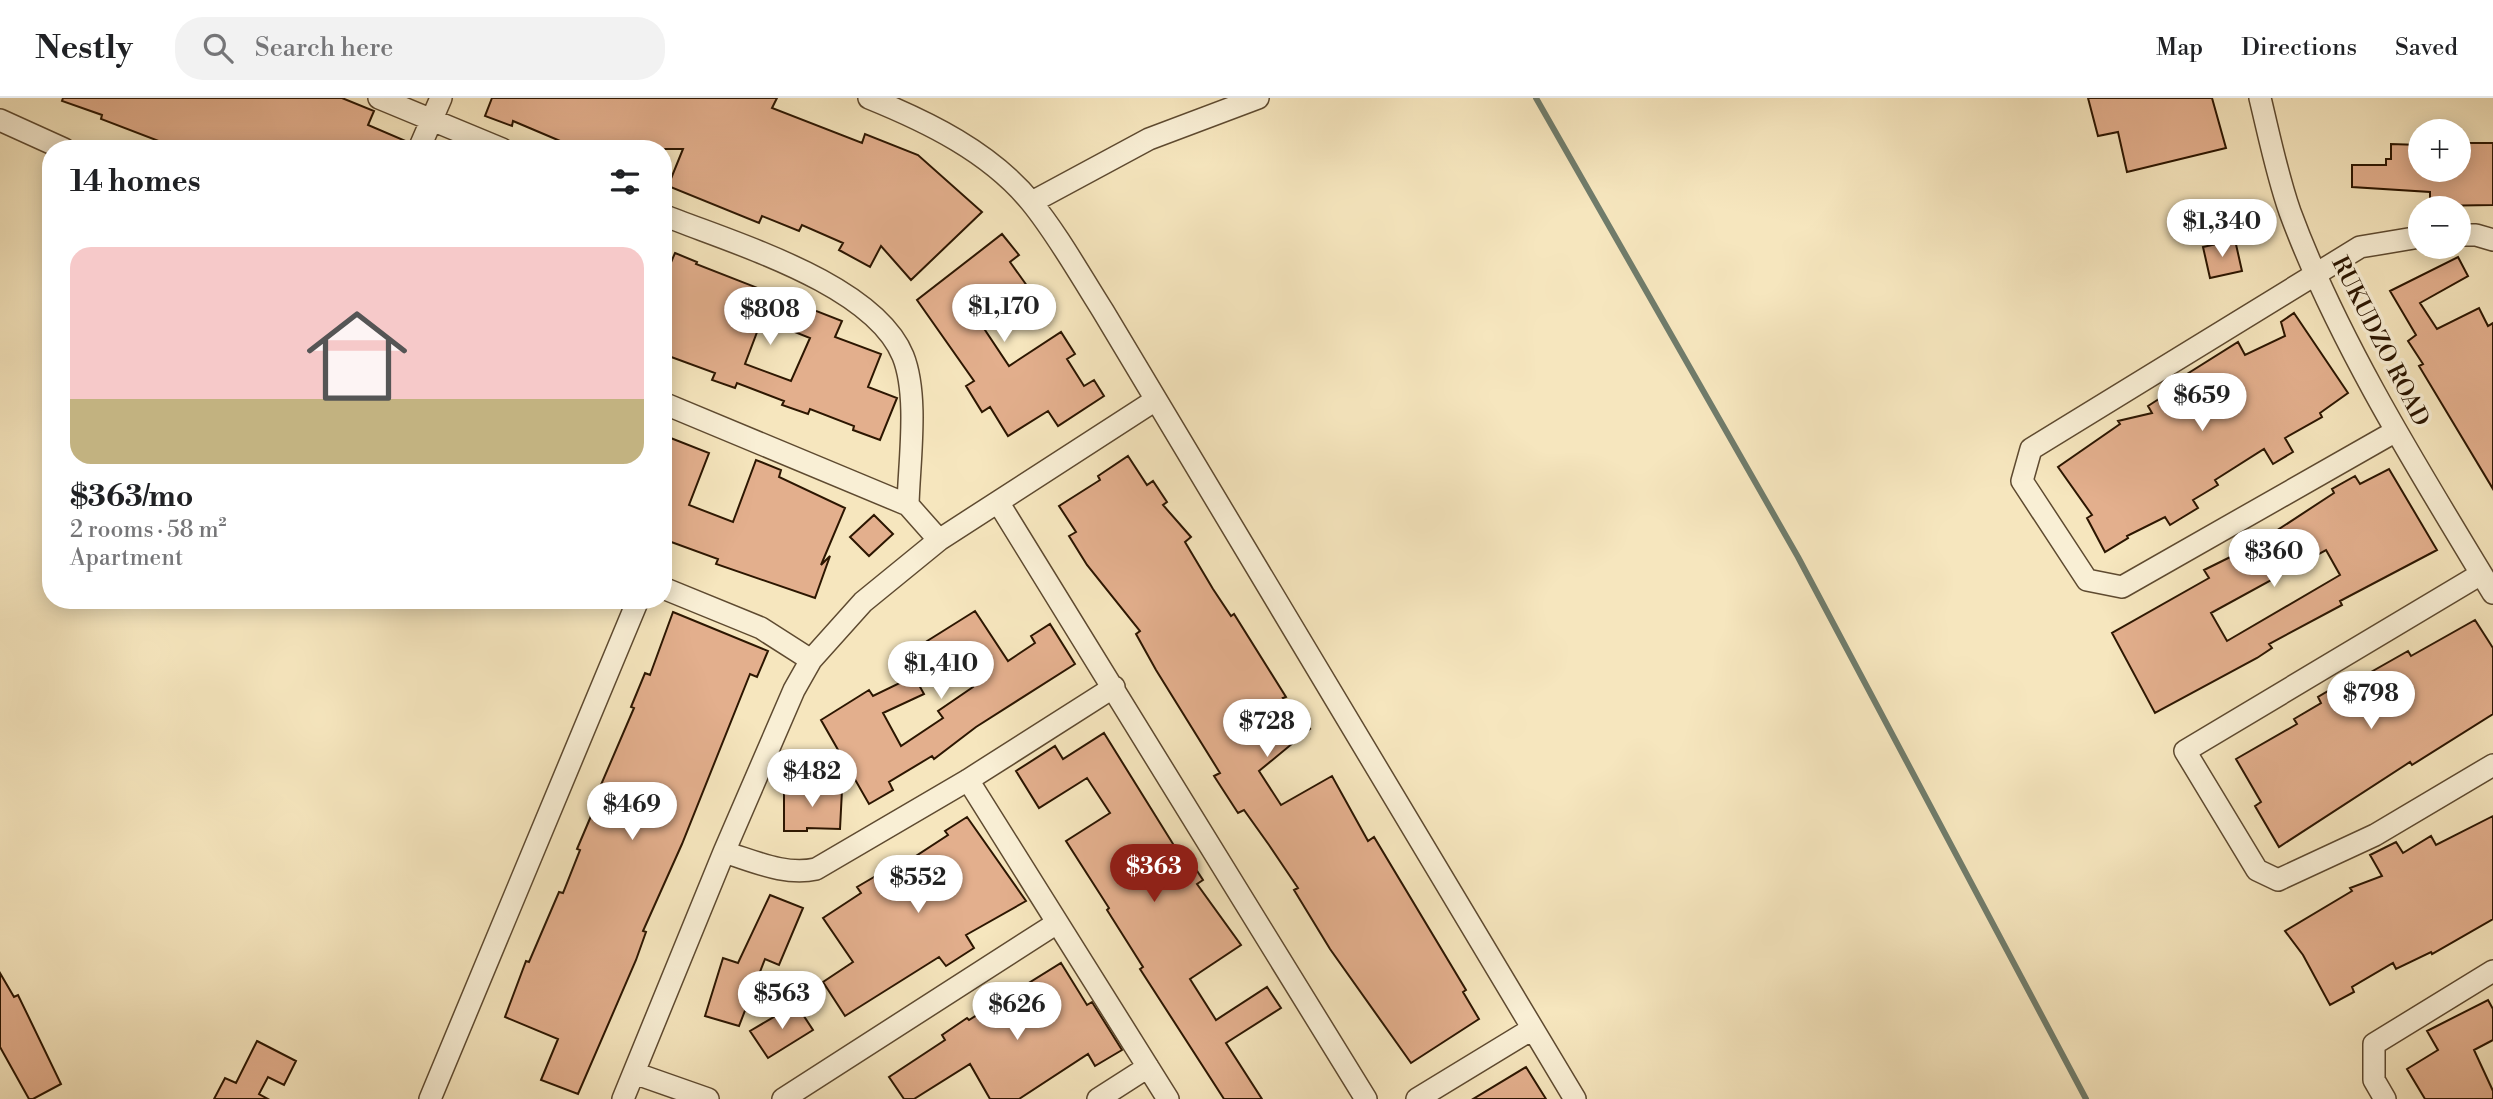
<!DOCTYPE html>
<meta charset="utf-8">
<style>
:root{--surface:#fff;--page:#f2f2f2;--text:#202124;--muted:#757577;--line:#e0e0e0;--accent:#8f2418}
body{margin:0;font-family:"Libre Bodoni",serif;background:var(--page);color:var(--text);height:100vh;display:flex;flex-direction:column;font-size:26px;white-space:nowrap}
*{box-sizing:border-box;margin:0}
p{font-size:23px;color:var(--muted)}
.icon{flex:none;width:38px;height:38px;fill:none;stroke:currentColor;stroke-width:2;stroke-linecap:round;stroke-linejoin:round}
.map{position:relative;flex:1;overflow:hidden}
.sheet{position:absolute;left:42px;top:42px;width:630px;height:469px;display:flex;flex-direction:column;background:var(--surface);border-radius:28px;box-shadow:0 4px 18px #0003}
.sheet>*{flex:none}
.buttons{position:absolute;left:2408px;top:21px;display:grid;gap:14px}
.buttons a{display:grid;place-items:center;width:63px;height:63px;border-radius:50%;background:var(--surface);box-shadow:0 4px 18px #0003;font-size:35px}
.price{position:absolute;translate:-50% -60px;padding:0 16px;border-radius:24px;background:#fff;color:#222;font-size:23px;line-height:46px;filter:drop-shadow(0 2px 4px #0008)}
.price::after{content:'';position:absolute;left:50%;top:42px;width:21px;height:16px;margin-left:-10px;background:inherit;clip-path:polygon(0 0,100% 0,50% 100%)}
.price.selected{background:var(--accent);color:#fff}
ul{padding:0;list-style:none}
li{display:grid;align-content:center;gap:14px;height:371px;padding:0 28px}
li+li{border-top:2px solid var(--line)}
li span{display:grid;place-items:center;height:217px;border-radius:21px;color:#555}
li>.icon{margin-inline-start:auto}
span .icon{width:126px;height:126px;fill:#fffc;stroke-width:1}
li b{font-size:30px}
h2{display:flex;justify-content:space-between;align-items:center;height:84px;padding:0 28px;font-size:30px}
header{display:flex;align-items:center;gap:42px;box-sizing:border-box;height:98px;padding:0 35px;background:var(--surface);border-bottom:2px solid var(--line)}
header strong{font-size:33px}
nav{display:flex;gap:38px;margin-inline-start:auto;font-size:24px}
.search{width:490px;height:63px;background:var(--page);display:flex;align-items:center;gap:18px;box-sizing:border-box;padding:0 24px;border-radius:28px;color:var(--muted);font-size:26px}
.map>svg:first-child{display:block}
.lines{fill:none;stroke-linecap:round;stroke-linejoin:round}
.stream{stroke:#707c6b;stroke-width:6}
.building{fill:#e3af8d;stroke:#2c1601;stroke-width:2;fill-rule:evenodd}
.street-casing{stroke:#5e4a30;stroke-width:24}
.street{stroke:#f9efd5;stroke-width:21}
.labels{text-anchor:middle;stroke-width:7;stroke-linejoin:round;paint-order:stroke}
.street-label{font-size:23px;fill:#2c1601;stroke:#f9efd5}
</style>
<header>
<strong>Nestly</strong>
<div class="search"><svg class="icon" aria-label="search" viewBox="0 0 24 24"><circle cx="10" cy="10" r="6"/><path d="M15 15l6 6"/></svg>Search here</div>
<nav><a>Map</a><a>Directions</a><a>Saved</a></nav>
</header>
<div class="map">
<svg width="2493" height="1001" viewBox="0 0 2493 1001">
<rect width="100%" height="100%" fill="#f6e6be"/>
<filter id="stains"><feTurbulence type="fractalNoise" baseFrequency=".00286" numOctaves="4"/><feColorMatrix values="0 0 0 0 .2 0 0 0 0 .09 0 0 0 0 .02 0 0 0 .5 -.17"/></filter>
<radialGradient id="worn" r=".72"><stop offset=".6" stop-color="#630" stop-opacity="0"/><stop offset="1" stop-color="#630" stop-opacity=".3"/></radialGradient>
<g class="lines">
<path class="stream" d="M1536 0 1798 459 2086 1001"/>
</g>
<path class="building" d="M63 0H342L374 13 368 27 408 44 406 51H161L164 45 101 21 102 17 62 3Z
M492 0H777L772 10 862 45 865 36 918 57 982 114 911 182 881 148 870 169 839 152 843 145 802 127 799 133 762 118 759 125 668 88 683 51H579L513 23 512 28 485 18Z
M2088 0H2212L2226 50 2127 74 2118 34 2098 38Z
M2459 45H2493V107L2430 108V94L2352 89V67H2386V61H2391V46L2420 47V72H2459Z
M1002 136 1019 157 1010 164 1030 192 981 226 1009 268 1061 234 1075 256 1067 261 1084 288 1094 282 1104 298 1058 328 1048 313 1008 338 990 309 982 314 966 288 974 283 917 202Z
M2235 142 2242 173 2210 180 2203 149Z
M675 155 697 164 696 166 842 223 835 239 881 256 868 289 897 300 880 342 853 332 854 328 810 311 808 316 782 307 784 303 737 285 735 290 712 282 715 275 663 256V183ZM762 221 810 240 791 283 745 266Z
M2458 159 2468 178 2420 205 2437 231 2479 210 2488 228 2493 225V391L2419 268 2423 266 2408 243 2416 237 2390 193Z
M2294 215 2348 295 2320 315 2322 319 2285 340 2293 354 2273 366 2264 351 2215 382 2218 387 2193 402 2198 410 2170 427 2165 419 2127 438 2128 440 2105 454 2087 420 2092 417 2058 369 2120 326 2118 323 2152 315 2148 308 2182 286 2179 281 2238 244 2245 257 2285 238 2281 224Z
M663 337 709 355 689 407 733 424 756 362 781 372 779 379 845 410 821 467 830 458 815 500 716 466 718 461 663 441Z
M1128 358 1147 387 1153 383 1167 404 1163 407 1191 439 1185 444 1213 491 1231 518 1234 516 1286 599 1283 600 1310 631 1259 673 1281 707 1332 678 1368 743 1374 739 1466 892 1463 894 1479 921 1411 965 1330 851 1294 792 1298 790 1269 747 1244 712 1238 715 1214 678 1220 675 1156 572 1136 536 1140 533 1087 467 1069 438 1076 434 1059 408 1100 382 1098 378Z
M2389 371 2437 452 2340 503 2342 507 2269 546 2272 550 2257 560 2155 615 2112 535 2209 480 2204 472 2277 436 2276 433 2334 395 2332 391 2355 378 2360 386ZM2326 452 2340 477 2227 543 2211 515Z
M874 417 893 436 869 458 850 439Z
M975 513 1008 563 1035 545 1031 538 1050 526 1075 566 976 629 934 661 932 658 889 684 893 692 869 706 821 622 869 592 873 598 914 578 924 596 883 615 901 648 943 620 938 613 973 589 955 562 925 581 908 555Z
M673 514 768 553 757 579 750 576 682 746 643 833 646 834 636 862 578 996 541 982 558 941 505 919 526 863 529 864 559 794 563 795 580 752 577 751 594 711 591 710 634 610 631 609 645 575 650 577Z
M2475 522 2493 550V616L2412 667 2410 664 2279 749 2255 708 2261 704 2236 661 2297 626 2294 621 2321 605 2318 599 2345 583 2348 587 2408 553 2411 558Z
M1104 635 1183 762 1188 759 1203 782 1197 786 1241 847 1190 881 1216 922 1267 889 1281 910 1226 945 1262 1001H1224L1140 871 1143 869 1107 812 1109 810 1066 743 1110 715 1087 680 1039 710 1016 673 1055 648 1063 661Z
M784 691 842 692 840 731 807 730V733H784Z
M2493 718V821L2432 856 2431 854 2396 871 2393 865 2352 889 2354 894 2330 907 2303 857 2285 833 2352 793 2350 790 2382 778 2370 757 2396 744 2403 755 2431 738 2436 747Z
M967 719 1026 803 966 837 974 850 946 868 939 859 845 918 823 884 853 864 823 820 861 795 857 789 903 762 905 765 948 737 945 733Z
M770 797 803 810 779 867 765 861 739 928 705 918 723 860 738 865Z
M1061 865 1087 907 1092 904 1122 952 1095 968 1088 956 1019 1001H990L970 966 914 1001H904L889 979 945 942 942 937 967 920 969 922Z
M0 875 14 899 18 897 61 986 33 1001H29L0 949Z
M2488 902 2493 911V942L2474 952 2493 993V1001H2425L2407 971 2438 952 2427 933Z
M796 906 813 932 768 960 750 933Z
M257 943 296 963 284 987 268 979 259 996 268 1001H214L225 980 236 985Z
M1526 969 1546 1001H1473Z"/>
<g class="lines">
<defs>
<path id="street" d="M379 0 502 51
M869 0C928 24 990 54 1031 104 1058 137 1080 177 1103 213L1575 1001
M2260 0C2269 37 2277 77 2290 114 2338 244 2421 376 2493 495
M0 22 64 51
M419 51 441 0
M1032 104 1149 41 1258 0
M663 117C732 145 873 185 903 258 919 298 909 364 908 407
M2459 137H2476L2493 142
M663 305 908 407 939 442
M2396 333 2122 489 2087 482 2022 383 2031 351 2360 149 2420 139
M998 404 1366 1001
M2481 476 2185 653 2257 772 2278 782 2375 737 2493 667
M663 490 761 530 811 562
M968 682 1168 1001
M724 754C754 763 785 778 816 771L968 682 1114 589
M634 975 708 1001
M430 1001 638 502
M623 1001 724 754 794 592 811 562 863 504 939 442 1154 303
M783 1001 1057 825
M1098 1001 1148 969
M1417 1001 1532 931
M2385 1001 2374 982V946L2493 873"/>
</defs>
<use href="#street" class="street-casing"/>
<use href="#street" class="street"/>
</g>
<g class="labels">
<g class="street-label">
<text transform="translate(2381 243) rotate(63)" y="8">RUKUDZO ROAD</text>
</g>
</g>
<rect width="100%" height="100%" filter="url(#stains)"/>
<rect width="100%" height="100%" fill="url(#worn)"/>
</svg>
<div class="buttons">
<a>+</a>
<a>−</a>
</div>
<b class="price" style="left:2222px;top:161px">$1,340</b>
<b class="price" style="left:1004px;top:246px">$1,170</b>
<b class="price" style="left:770px;top:249px">$808</b>
<b class="price" style="left:2202px;top:335px">$659</b>
<b class="price" style="left:2274px;top:491px">$360</b>
<b class="price" style="left:941px;top:603px">$1,410</b>
<b class="price" style="left:2371px;top:633px">$798</b>
<b class="price" style="left:1267px;top:661px">$728</b>
<b class="price" style="left:812px;top:711px">$482</b>
<b class="price" style="left:632px;top:744px">$469</b>
<b class="price selected" style="left:1154px;top:806px">$363</b>
<b class="price" style="left:918px;top:817px">$552</b>
<b class="price" style="left:782px;top:933px">$563</b>
<b class="price" style="left:1017px;top:944px">$626</b>
<section class="sheet">
<h2>14 homes<svg class="icon" aria-label="filters" viewBox="0 0 24 24"><path d="M4 7h16M4 17h16"/><circle cx="9" cy="7" r="2"/><circle cx="15" cy="17" r="2"/></svg></h2>
<ul>
<li><span style="background:linear-gradient(#f6c9c9 70%,#c2b280 0)"><svg class="icon" aria-label="home" viewBox="0 0 24 24"><path d="M3 11l9-7 9 7M6 9v11h12V9"/></svg></span><div><b>$363/mo</b><p>2 rooms · 58 m²</p><p>Apartment</p></div></li>
</ul>
</section>
</div>
